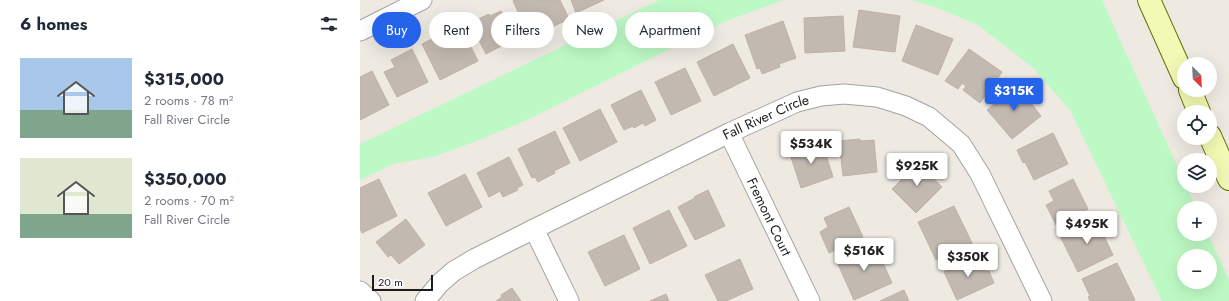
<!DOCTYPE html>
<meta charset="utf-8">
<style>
:root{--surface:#fff;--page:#f6f6f7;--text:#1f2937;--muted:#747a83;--accent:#2563eb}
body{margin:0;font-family:Jost,sans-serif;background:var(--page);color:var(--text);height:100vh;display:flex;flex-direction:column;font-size:15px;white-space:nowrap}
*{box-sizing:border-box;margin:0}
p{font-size:13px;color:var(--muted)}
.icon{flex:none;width:22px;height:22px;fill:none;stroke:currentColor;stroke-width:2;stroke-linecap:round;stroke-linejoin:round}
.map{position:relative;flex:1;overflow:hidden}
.sheet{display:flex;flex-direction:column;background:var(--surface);width:360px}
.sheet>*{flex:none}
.top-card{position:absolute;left:12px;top:12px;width:380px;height:36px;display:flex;gap:8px}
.needle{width:26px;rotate:156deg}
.fabs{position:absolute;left:817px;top:57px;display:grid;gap:8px}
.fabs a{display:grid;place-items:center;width:40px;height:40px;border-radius:50%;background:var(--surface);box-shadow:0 4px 16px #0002;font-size:20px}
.scale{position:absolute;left:12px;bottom:10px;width:61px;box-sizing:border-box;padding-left:4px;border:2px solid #1c1c1c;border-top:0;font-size:11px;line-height:14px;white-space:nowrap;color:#1c1c1c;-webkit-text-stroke:3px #fff;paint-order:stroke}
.price{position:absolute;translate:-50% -34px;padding:0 9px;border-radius:4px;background:#fff;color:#222;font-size:13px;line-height:26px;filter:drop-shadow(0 1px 2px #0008)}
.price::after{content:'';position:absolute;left:50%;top:24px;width:12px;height:9px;margin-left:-6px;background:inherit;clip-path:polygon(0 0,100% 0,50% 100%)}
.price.selected{background:var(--accent);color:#fff}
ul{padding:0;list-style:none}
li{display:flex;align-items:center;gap:12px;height:100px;padding:0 20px}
li span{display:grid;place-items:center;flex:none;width:112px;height:80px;border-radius:0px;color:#555}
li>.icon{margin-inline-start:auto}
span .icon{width:48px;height:48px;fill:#fffc;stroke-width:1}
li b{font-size:17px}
h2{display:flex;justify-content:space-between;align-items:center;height:48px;padding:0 20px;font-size:17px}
.chip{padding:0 14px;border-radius:18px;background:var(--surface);box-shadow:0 4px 16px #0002;font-size:14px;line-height:36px}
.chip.selected{background:var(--accent);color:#fff}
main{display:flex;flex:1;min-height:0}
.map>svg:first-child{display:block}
.park{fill:#bdf9c5;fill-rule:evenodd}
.building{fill:#c2bab1;stroke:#bfb1a4}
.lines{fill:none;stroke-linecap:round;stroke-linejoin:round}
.street-casing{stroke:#a3a3a3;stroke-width:21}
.secondary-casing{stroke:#607105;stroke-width:24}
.street{stroke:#fff;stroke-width:19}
.secondary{stroke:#f2f9b4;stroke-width:22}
.labels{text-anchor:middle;stroke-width:3;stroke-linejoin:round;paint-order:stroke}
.street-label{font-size:14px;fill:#1c1c1c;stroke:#fff}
</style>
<main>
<section class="sheet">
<h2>6 homes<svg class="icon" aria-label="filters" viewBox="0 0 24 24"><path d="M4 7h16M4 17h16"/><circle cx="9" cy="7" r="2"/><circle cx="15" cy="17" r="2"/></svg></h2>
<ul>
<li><span style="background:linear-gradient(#a9c7e8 65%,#7fa58c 0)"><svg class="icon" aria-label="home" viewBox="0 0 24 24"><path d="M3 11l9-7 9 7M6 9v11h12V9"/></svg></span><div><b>$315,000</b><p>2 rooms · 78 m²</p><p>Fall River Circle</p></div></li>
<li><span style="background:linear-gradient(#dfe7d0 70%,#7fa58c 0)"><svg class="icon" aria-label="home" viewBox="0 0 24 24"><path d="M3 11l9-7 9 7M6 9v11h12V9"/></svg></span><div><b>$350,000</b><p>2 rooms · 70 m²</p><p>Fall River Circle</p></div></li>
</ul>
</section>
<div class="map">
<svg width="869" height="301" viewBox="0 0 869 301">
<rect width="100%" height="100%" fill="#eeeae2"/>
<path class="park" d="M299 0H424L366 21 167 120 117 141 72 157 33 164 0 180V144Z
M550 0H742L824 181V186H826L836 208H824V234H848L869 280V301H802L710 110 673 68 618 25 575 7ZM824 256H850V282H824Z"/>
<path class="building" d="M154 0H200L209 19 190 28 191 30 171 39 153 1Z
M211 0H244L216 13Z
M499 10 540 16 535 52 493 47Z
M141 11 155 39 126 54 110 23 129 14 130 16Z
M483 16 485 51 445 53 444 18Z
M423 21 436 58 419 64 420 67 402 74 400 68 397 69 385 35Z
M100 25 118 61 80 80 62 44Z
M556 25 593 39 578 75 542 61Z
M373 44 390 78 354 96 337 62Z
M52 49 68 82 37 97 24 72 35 67 31 60Z
M609 49 642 72 620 103 603 90 606 86 602 83 598 89 585 81Z
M325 68 341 101 311 115 295 82Z
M12 71 29 105 0 120V77Z
M657 85 681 116 652 139 627 110Z
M281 90 296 120 285 126 283 123 274 128 273 126 264 130 251 105Z
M240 109 257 142 220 161 203 128Z
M195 131 210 163 194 171 195 173 178 182 175 177 172 178 158 149Z
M693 133 708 164 674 180 665 162 663 163 657 150Z
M500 139V141L514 140 517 172 483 176 479 141Z
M462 142 473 177 441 188 429 151Z
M149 157 163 185 157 188 158 190 143 197 140 191 129 197 117 173Z
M560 161 570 171 568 173 582 187 556 213 532 189Z
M105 174 122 207 86 226 68 193Z
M19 179 37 216 2 233 0 229V188Z
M713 179 728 209 696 225 686 205 694 201 689 191Z
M348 190 365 226 335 240 318 207 335 198 334 197Z
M594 206 612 243 576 260 558 222Z
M489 207 503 237 469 253 460 232 468 227 464 218Z
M309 210 327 246 290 264 273 228Z
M46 219 65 245 39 264 31 255 28 257 16 242Z
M736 219 753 255 718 272 700 236Z
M264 235 280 269 245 286 228 252Z
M515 245 532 283 494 300 477 262Z
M618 256 626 272 629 271 634 283 597 300 584 272Z
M380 259 393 289 366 301H358L345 275Z
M757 263 775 300 772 301H730L728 297 730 296 722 279Z
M152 288 161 301H136L142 297 141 295Z
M544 290 549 301H520Z
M306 294 309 301H290Z"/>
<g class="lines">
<defs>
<g id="street">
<path d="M0 31 62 0"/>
<path id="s1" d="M369 133 450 301"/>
<path d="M174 229 209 301"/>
<path d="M0 291 11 301"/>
<path id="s2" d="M65 301 80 283 94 271 114 259 174 229 369 133 437 102 461 96 484 94 517 97 546 106 569 117 601 144 620 174 682 301"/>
</g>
<path id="secondary" d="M789 0 824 78
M830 90 839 112
M850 136 869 179"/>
</defs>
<use href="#street" class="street-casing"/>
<use href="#secondary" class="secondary-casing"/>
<use href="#street" class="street"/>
<use href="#secondary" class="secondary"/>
</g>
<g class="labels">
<g class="street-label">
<text dy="5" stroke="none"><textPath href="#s2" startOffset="390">Fall River Circle</textPath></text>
<text dy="5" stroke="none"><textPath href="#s1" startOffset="93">Fremont Court</textPath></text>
</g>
</g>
</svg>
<div class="fabs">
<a><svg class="needle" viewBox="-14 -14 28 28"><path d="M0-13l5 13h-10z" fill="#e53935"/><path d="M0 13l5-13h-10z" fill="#747a83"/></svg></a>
<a><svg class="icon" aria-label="locate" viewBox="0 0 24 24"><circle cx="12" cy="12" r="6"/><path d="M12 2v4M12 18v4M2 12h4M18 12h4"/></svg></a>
<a><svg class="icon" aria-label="layers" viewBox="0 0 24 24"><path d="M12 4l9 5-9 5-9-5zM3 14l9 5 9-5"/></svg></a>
<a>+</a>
<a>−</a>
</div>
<div class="scale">20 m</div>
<b class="price selected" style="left:654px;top:112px">$315K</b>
<b class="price" style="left:451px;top:165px">$534K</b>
<b class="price" style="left:557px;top:187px">$925K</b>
<b class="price" style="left:727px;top:245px">$495K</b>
<b class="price" style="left:504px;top:272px">$516K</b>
<b class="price" style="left:608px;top:278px">$350K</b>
<div class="top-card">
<a class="chip selected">Buy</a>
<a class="chip">Rent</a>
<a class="chip">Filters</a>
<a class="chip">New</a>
<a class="chip">Apartment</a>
</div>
</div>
</main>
